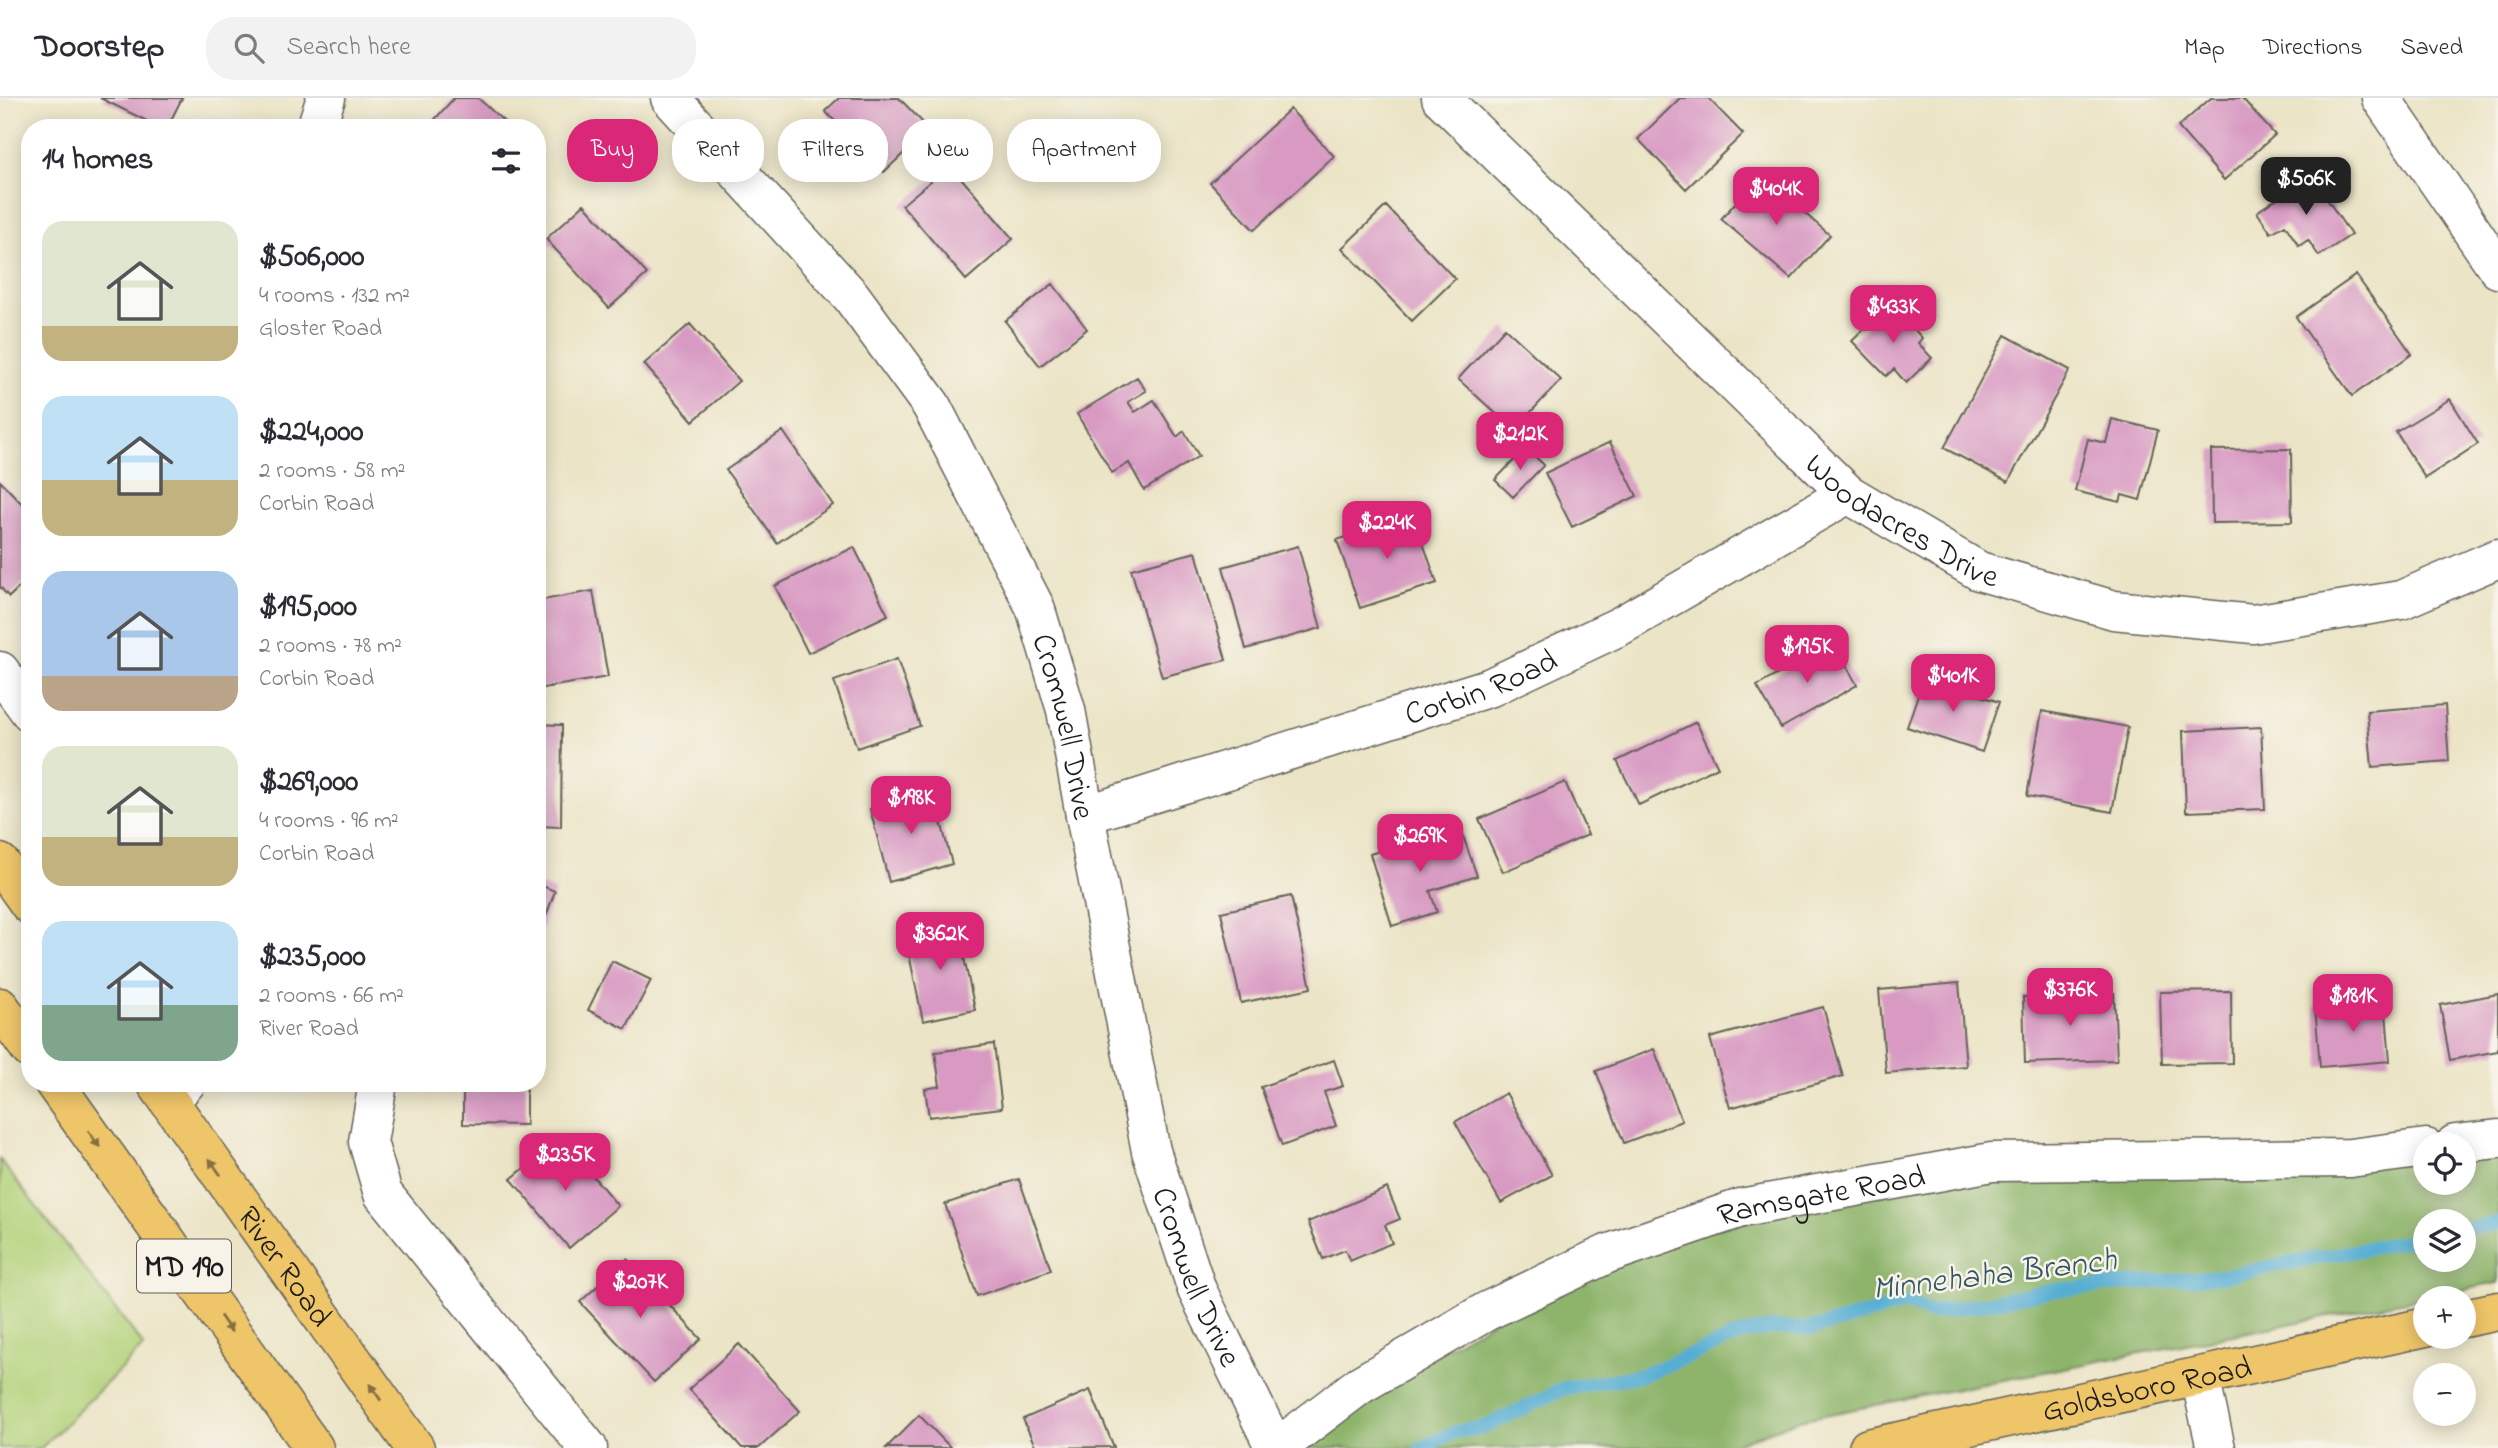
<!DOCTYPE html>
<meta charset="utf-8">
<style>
:root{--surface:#fff;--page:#f2f2f3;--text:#2b2b33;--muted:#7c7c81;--line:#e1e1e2;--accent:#db2777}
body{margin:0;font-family:"Indie Flower",sans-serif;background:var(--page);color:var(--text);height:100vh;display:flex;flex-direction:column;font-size:26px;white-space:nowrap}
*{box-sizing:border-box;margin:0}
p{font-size:23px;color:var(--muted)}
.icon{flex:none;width:38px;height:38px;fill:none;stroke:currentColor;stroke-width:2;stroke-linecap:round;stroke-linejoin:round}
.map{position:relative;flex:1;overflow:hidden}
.details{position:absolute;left:21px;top:21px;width:525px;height:973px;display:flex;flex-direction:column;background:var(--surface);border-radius:28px;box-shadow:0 4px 18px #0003}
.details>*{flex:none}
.hud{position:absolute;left:567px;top:21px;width:665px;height:63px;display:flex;gap:14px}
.controls{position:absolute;left:2413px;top:1034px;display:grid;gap:14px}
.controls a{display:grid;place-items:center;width:63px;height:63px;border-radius:50%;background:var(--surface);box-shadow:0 4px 18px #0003;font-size:35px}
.price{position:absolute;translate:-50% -60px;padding:0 16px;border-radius:14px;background:var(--accent);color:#fff;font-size:23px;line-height:46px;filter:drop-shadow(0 2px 4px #0008)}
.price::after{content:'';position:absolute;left:50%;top:42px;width:21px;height:16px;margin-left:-10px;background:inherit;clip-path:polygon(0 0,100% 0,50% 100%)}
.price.on{background:#222;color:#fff}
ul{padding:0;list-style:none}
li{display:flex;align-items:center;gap:21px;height:175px;padding:0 21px}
li span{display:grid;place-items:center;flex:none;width:196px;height:140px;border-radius:21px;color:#555}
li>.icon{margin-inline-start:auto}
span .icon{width:84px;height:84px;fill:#fffc;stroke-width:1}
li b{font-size:30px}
h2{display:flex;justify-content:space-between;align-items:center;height:84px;padding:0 21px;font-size:30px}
.tag{padding:0 24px;border-radius:28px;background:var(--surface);box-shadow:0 4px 18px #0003;font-size:24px;line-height:63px}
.tag.on{background:var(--accent);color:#fff}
header{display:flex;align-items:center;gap:42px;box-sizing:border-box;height:98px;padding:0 35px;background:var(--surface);border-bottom:2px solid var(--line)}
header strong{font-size:33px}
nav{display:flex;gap:38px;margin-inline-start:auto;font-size:24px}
.search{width:490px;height:63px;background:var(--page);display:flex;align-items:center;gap:18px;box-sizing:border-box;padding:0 24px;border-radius:28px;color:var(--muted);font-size:26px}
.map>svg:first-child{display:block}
.green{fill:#b2d27a;stroke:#67774b;stroke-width:2}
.forest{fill:#8db46a;stroke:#546843;stroke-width:2;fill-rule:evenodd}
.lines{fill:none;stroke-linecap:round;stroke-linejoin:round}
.stream{stroke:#56aed3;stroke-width:14}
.building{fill:#d89ac3}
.minor-casing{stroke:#646258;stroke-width:41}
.major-casing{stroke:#646258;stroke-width:41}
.minor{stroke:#fff;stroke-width:38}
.major{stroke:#eec569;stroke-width:38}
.oneway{fill:#857042}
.labels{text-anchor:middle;stroke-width:5;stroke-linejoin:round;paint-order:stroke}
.shield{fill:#f7f3e8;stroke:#5e5c59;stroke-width:2}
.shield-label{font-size:30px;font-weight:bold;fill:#1c1c1c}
.street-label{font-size:32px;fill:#1c1c1c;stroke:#f7f3e8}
.water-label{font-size:33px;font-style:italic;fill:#335665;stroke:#f7f3e8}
</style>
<header>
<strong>Doorstep</strong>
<div class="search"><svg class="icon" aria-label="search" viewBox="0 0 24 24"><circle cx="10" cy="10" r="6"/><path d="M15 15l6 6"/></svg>Search here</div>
<nav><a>Map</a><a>Directions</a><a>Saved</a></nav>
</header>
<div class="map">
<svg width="2498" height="1350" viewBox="0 0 2498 1350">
<rect width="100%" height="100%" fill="#f7f3e8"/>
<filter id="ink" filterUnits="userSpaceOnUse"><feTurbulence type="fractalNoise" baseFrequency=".0143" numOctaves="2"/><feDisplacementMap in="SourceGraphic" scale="14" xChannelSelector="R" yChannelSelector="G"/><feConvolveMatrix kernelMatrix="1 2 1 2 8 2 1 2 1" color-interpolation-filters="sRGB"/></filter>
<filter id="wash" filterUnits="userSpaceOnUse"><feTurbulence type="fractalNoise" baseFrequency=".00686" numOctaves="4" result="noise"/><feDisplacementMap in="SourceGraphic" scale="28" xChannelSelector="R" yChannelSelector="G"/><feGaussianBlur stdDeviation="1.57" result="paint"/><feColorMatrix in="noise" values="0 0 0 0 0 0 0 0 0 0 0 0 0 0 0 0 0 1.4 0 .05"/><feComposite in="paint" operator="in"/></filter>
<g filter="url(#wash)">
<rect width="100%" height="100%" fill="#ebe4c6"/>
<path class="green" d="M0 1062 144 1248 41 1350H0Z"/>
<path class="forest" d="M2498 1041V1185L1799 1322 1725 1350H1277L1607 1156 1992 1064 2425 1050 2426 1085H2464V1046ZM2426 1124H2464V1162H2426Z"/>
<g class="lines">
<path class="stream" d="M2464 1131 2498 1125
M1421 1350 1457 1333 1483 1330 1565 1290 1642 1277 1742 1236 1771 1230 1812 1231 1908 1205 1931 1215 2055 1192 2223 1178 2426 1139"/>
</g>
<g id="blocks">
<path class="building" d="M100 0H182L167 30H161Z
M454 0H478L511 30H427Z
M839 0H899L929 31 884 74 825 13Z
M1680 0H1708L1743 36 1686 91 1638 41Z
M2211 0H2242L2275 37 2224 82 2178 29Z
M1290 11 1334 58 1254 132 1210 85Z
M950 67 1013 141 966 182 902 107Z
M1760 77 1830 137 1791 181 1721 121Z
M2311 77 2351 137 2319 158 2308 142 2299 148 2285 127 2271 135 2257 114Z
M584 106 647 176 609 210 546 141Z
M1386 108 1455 181 1412 223 1342 150Z
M2356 177 2412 256 2352 298 2296 219Z
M1053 186 1087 231 1040 268 1005 223Z
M1891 206 1922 240 1918 245 1932 260 1906 285 1894 271 1886 278 1852 243Z
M690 226 739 283 693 323 644 266Z
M1505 230 1561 282 1514 332 1458 281Z
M2005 237 2070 272 2008 384 1944 350Z
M1137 279 1146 293 1128 304 1135 314 1154 302 1177 339 1184 333 1199 358 1144 392 1129 365 1112 375 1077 316Z
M2450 301 2478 346 2425 380 2396 334Z
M2112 321 2158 332 2140 402 2122 397 2120 404 2075 393 2088 341 2106 345Z
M783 333 833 407 777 445 726 372Z
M1610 344 1637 398 1572 429 1545 375Z
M1526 350 1544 367 1513 399 1495 382Z
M2291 351 2292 424 2212 425 2211 352Z
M0 383 30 414V479L9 499 0 489Z
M1413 416 1437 485 1360 510 1337 442Z
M1298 448 1321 530 1246 551 1223 469Z
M854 449 888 517 808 555 775 488Z
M1196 454 1226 562 1162 579 1131 471Z
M593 493 608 579 537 591V503Z
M1834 544 1857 587 1781 630 1757 588Z
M897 561 920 628 857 650 834 583Z
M1924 579 1999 604 1982 654 1907 629Z
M2445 607 2449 663 2372 669 2367 613Z
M2042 613 2128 629 2112 714 2027 698Z
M1696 624 1718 669 1639 707 1617 663Z
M537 626 562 627 561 729 537 728Z
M2261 629 2265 711 2186 714 2183 633Z
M1565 684 1588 737 1503 774 1479 721Z
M933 693 952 766 889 784 870 711Z
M1462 735 1477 778 1430 793 1437 814 1392 828 1370 756 1435 736 1437 743Z
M537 786 555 793 538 841H537Z
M1291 798 1311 890 1241 905 1221 814Z
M957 826 975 912 923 923 905 837Z
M612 863 651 882 626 931 588 912Z
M1959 885 1966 968 1886 975 1879 892Z
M2231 893 2232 965 2162 966 2160 894Z
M2114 895 2117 962 2025 965 2023 899Z
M2498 896V953L2450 962 2440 907Z
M2385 902 2390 963 2320 969 2315 908Z
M1823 909 1843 978 1730 1010 1710 940Z
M994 946 1002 1010 929 1019 925 991 940 988 935 954Z
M1654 951 1682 1023 1624 1045 1596 973Z
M1334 962 1343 988 1324 994 1336 1028 1282 1048 1261 989Z
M463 985H526V1027L463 1026Z
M1506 995 1552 1077 1501 1105 1455 1024Z
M561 1040 618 1108 569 1150 511 1081Z
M1019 1081 1051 1172 977 1198 945 1106Z
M1387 1090 1400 1121 1385 1127 1392 1145 1350 1163 1345 1152 1323 1161 1308 1124Z
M627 1161 701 1241 654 1284 580 1204Z
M739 1246 800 1313 759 1350H742L689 1291Z
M1090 1292 1114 1349 1036 1350 1023 1321Z
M919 1317 951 1350H886Z"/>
</g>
</g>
<g filter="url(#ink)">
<use href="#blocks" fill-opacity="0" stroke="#646258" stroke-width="2"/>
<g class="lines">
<defs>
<g id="minor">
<path id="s1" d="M670 0 851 198 931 307 1035 509 1066 612 1085 717 1151 1053 1197 1192 1275 1350"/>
<path id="s2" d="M1441 0 1848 396 1979 473 2114 512 2253 526 2401 502 2498 460"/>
<path d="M2381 0 2498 171"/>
<path d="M316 30 326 0"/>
<path d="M0 573 30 614"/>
<path id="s3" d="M1085 717 1491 589 1620 528 1848 396"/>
<path d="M378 985 368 1044 383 1096 588 1350"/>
<path d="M169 1003 186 985"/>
<path d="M2455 1046 2498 1041"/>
<path d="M2200 1279 2216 1350"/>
<path id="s4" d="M1277 1350 1360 1287 1487 1213 1607 1156 1741 1110 1992 1064 2350 1060 2426 1050"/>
</g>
<g id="major">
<path d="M0 765 30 807"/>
<path d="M0 909 30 951"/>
<path d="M54 985 314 1350"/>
<path id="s5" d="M156 985 415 1350"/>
<path d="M2464 1220 2498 1213"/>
<path id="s6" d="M1868 1350 2426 1229"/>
</g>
</defs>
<use href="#minor" class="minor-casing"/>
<use href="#major" class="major-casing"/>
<use href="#minor" class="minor"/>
<use href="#major" class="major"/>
</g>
<defs><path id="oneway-solid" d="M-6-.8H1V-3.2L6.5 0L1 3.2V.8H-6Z" transform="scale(1.75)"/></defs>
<g class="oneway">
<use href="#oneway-solid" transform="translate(94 1041) rotate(55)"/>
<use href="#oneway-solid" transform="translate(215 1069) rotate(-125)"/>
<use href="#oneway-solid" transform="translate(226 1226) rotate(55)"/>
<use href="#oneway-solid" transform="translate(375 1294) rotate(-125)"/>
</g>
</g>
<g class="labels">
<rect class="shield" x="137" y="1141.5" width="94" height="53" rx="5"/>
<g class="shield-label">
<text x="184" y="1178">MD 190</text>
</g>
<g class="street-label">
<text dy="11" stroke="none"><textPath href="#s2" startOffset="628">Woodacres Drive</textPath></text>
<text dy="11" stroke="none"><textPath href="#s3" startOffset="416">Corbin Road</textPath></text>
<text dy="11" stroke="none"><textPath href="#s1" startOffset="754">Cromwell Drive</textPath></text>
<text dy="11" stroke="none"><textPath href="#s4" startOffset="607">Ramsgate Road</textPath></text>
<text dy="11" stroke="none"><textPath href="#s5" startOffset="224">River Road</textPath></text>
<text dy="11" stroke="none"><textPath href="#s1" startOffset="1321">Cromwell Drive</textPath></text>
<text dy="11" stroke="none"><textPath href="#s6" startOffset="285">Goldsboro Road</textPath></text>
</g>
<g class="water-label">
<text transform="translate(1994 1174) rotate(-7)" y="12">Minnehaha Branch</text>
</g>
</g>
</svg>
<div class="controls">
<a><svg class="icon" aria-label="locate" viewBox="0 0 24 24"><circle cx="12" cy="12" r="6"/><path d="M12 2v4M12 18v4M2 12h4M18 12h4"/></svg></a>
<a><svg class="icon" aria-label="layers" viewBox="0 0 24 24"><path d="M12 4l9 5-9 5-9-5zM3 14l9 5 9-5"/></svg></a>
<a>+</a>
<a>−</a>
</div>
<b class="price on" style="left:2306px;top:119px">$506K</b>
<b class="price" style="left:1776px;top:129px">$404K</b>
<b class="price" style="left:1893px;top:247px">$433K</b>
<b class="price" style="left:1520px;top:374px">$212K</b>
<b class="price" style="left:1387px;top:463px">$224K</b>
<b class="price" style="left:1807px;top:587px">$195K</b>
<b class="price" style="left:1953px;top:616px">$401K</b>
<b class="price" style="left:911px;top:738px">$198K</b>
<b class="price" style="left:1420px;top:776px">$269K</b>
<b class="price" style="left:940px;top:874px">$362K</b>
<b class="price" style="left:2070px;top:930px">$376K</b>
<b class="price" style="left:2353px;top:936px">$181K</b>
<b class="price" style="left:565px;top:1095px">$235K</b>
<b class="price" style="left:640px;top:1222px">$207K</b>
<div class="hud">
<a class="tag on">Buy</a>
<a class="tag">Rent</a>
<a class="tag">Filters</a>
<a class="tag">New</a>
<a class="tag">Apartment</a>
</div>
<section class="details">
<h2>14 homes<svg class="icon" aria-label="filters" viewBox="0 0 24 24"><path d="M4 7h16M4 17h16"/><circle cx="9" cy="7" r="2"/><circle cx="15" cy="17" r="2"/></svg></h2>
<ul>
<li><span style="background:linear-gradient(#dfe7d0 75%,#c2b280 0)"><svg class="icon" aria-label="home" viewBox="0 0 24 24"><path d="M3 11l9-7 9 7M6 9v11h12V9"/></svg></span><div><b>$506,000</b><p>4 rooms · 132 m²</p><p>Gloster Road</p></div></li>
<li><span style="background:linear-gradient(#bfe0f5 60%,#c2b280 0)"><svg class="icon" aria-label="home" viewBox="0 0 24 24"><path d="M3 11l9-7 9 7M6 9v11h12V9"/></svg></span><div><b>$224,000</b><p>2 rooms · 58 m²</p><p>Corbin Road</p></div></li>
<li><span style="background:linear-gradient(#a9c7e8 75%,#b9a48a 0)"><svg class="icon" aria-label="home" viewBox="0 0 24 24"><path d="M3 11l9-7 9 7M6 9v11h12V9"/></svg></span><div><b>$195,000</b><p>2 rooms · 78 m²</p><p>Corbin Road</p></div></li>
<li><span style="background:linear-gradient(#dfe7d0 65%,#c2b280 0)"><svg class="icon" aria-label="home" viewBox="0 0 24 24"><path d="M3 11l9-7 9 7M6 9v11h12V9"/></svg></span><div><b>$269,000</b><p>4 rooms · 96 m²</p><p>Corbin Road</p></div></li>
<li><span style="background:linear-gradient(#bfe0f5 60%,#7fa58c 0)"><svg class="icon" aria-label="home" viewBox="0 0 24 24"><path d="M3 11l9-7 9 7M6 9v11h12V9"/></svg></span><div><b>$235,000</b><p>2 rooms · 66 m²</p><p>River Road</p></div></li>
</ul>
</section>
</div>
